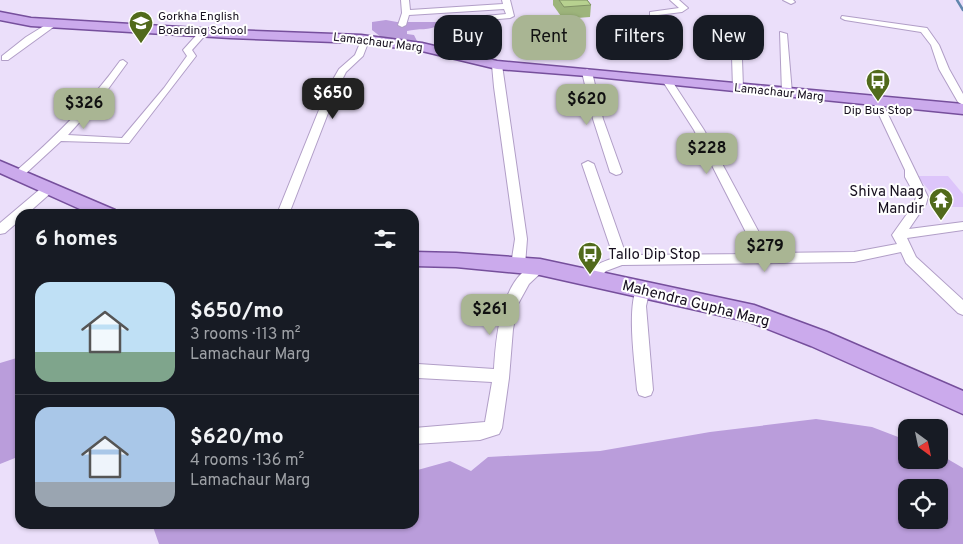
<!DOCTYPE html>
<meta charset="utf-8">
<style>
:root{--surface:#171b24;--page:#242831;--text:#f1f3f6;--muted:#9ea1a6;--line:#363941;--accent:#a9b593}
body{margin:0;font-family:Overpass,sans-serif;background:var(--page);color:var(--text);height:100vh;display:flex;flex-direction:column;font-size:19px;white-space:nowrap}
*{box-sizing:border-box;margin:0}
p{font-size:16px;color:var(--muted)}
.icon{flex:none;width:28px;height:28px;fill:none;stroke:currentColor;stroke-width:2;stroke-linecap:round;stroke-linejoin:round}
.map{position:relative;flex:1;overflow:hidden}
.sheet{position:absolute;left:15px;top:209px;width:404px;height:320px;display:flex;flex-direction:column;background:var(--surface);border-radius:15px;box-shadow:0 1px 4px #0004}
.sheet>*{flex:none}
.banner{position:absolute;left:434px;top:15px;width:454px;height:45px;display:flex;gap:10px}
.needle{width:32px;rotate:147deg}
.controls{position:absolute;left:898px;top:419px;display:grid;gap:10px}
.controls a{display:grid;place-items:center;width:50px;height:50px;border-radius:10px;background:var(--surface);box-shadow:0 1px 4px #0004;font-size:25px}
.price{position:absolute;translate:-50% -42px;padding:0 11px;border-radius:10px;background:var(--accent);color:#111;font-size:16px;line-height:32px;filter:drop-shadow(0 1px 2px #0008)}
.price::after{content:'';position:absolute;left:50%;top:30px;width:15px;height:11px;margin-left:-8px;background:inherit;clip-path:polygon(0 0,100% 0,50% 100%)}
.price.active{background:#222;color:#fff}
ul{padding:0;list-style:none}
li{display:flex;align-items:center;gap:15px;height:125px;padding:0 20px}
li+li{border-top:1px solid var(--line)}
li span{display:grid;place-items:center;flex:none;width:140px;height:100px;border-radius:15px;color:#555}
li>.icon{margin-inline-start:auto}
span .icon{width:60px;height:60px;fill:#fffc;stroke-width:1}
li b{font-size:21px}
h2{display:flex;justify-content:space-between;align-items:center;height:60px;padding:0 20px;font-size:21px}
.pill{padding:0 18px;border-radius:15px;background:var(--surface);box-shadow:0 1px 4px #0004;font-size:18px;line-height:45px}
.pill.active{background:var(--accent);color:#111}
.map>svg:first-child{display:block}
.green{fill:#ddc5fa}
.forest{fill:#ba9ddb;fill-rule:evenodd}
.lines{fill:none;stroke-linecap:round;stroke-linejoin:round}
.stream{stroke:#6186ad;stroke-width:2.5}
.street-casing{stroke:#b19ec7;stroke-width:2}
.primary-casing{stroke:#764f9c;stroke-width:3}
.street{fill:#fff;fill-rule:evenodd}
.primary{fill:#cbaaec;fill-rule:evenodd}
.wall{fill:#9db47b}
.building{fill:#b7d18f;stroke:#809264}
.labels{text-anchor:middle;stroke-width:4;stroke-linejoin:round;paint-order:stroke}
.far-poi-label{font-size:12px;fill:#160f1e;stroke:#fff;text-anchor:start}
.far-street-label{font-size:12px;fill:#160f1e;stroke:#fff}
.poi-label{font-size:15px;fill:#160f1e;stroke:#fff;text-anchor:end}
.street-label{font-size:15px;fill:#160f1e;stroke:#fff}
</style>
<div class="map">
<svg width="963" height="544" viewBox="0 0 963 544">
<rect width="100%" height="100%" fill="#ebdffa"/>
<path class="green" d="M917 176H948L963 194V207H943Z"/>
<path class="forest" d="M386 20 397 22H438L439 25C430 31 418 28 407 31V34L414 35 417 41 381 37 372 30V22Z
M20 357V456L0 464V363Z
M816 419 872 427 906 440V460H939V454L963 468V544H159L152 524H414V471L450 461 471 471 488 457 600 451 710 432ZM906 488H939V520H906Z"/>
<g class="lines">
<path class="stream" d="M957 0 963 10"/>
<defs>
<path id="street" d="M401 0H409L410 10 503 4 502 0H510L514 16 510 18 465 22 461 20 465 18 506 14 504 9 409 15 406 25 402 27 398 25 402 13Z
M670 0H679L688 8 682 12 650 16V12L679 8Z
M783 0H793L795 2 791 4Z
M842 16 927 28 939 45 949 69 963 94V105L958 102 939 69 931 45 921 32 845 20 841 18Z
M52 21 59 23 8 60H2V56L26 37Z
M731 25 738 27 742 59 743 88 738 91 733 88Z
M201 30 208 32 192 50 196 56 129 143 61 141 23 176H15L13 174 15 172C54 138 90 103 120 61L123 60 127 63 103 96 68 135 122 138 164 88 187 56 183 50Z
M780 32 787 34 792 93 787 96 782 93Z
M358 37H364L368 43 363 56 346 72 337 90 289 214H277L327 90 339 69 355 55 360 43 357 39Z
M497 62 502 65 527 239 525 265 523 268H513L511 265 515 239 494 87 492 65Z
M587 69 592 72 603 119 622 172 620 174 616 175 610 172 593 119 582 72Z
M667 77 670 78 704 130 770 253 854 252 897 244 892 235 914 204 916 197 905 177V170L873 102 878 99 881 100 928 197 926 204 909 229 963 222V230L907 238 916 257 963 300V315L958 313 906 263 901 252 854 262 622 265 606 271 596 281H586L584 277C591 266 602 262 614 258L582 164 588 161 594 164 626 255 757 254 694 130 662 80Z
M49 184 55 188 53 191 27 214H20V220L5 233 0 234V223L45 185Z
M540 262 545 264 547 267 529 284 518 304 513 329 509 378 502 428 499 434 480 440 414 444V428L485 422 492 382 418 378 414 376V366L418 364 494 369C496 336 501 274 540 262Z
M643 284 648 285 650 289 646 306 653 390 651 395 645 397 639 395 637 390C635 364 626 307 638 285Z"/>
<path id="primary" d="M0 12 31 18 230 30 361 35 422 43 497 61 963 104V114L587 76 497 69 422 51 361 43 230 38 31 26 0 20Z
M0 161 115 210 117 214H91L0 173Z
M414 252 456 253 540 259 754 305 827 332 963 391V414L811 346 750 322 540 275 456 267 414 266Z"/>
</defs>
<use href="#street" class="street-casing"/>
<use href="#primary" class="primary-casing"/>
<use href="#street" class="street"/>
<use href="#primary" class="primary"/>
</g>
<path class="wall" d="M553 0H587L591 5 590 17 563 19 553 5Z"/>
<path class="building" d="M559 0H587L591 5 564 7Z"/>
<defs>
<symbol id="school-pin" viewBox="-11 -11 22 30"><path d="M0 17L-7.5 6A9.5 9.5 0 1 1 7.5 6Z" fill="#516a1b" stroke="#fff"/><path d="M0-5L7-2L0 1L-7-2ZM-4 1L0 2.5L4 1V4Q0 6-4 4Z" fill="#fff"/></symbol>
<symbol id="bus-pin" viewBox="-11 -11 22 30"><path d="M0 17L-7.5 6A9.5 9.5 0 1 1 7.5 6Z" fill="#516a1b" stroke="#fff"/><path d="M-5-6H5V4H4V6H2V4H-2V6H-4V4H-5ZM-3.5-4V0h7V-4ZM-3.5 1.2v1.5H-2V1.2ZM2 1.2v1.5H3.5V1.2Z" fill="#fff"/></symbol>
<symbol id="temple-pin" viewBox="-11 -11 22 30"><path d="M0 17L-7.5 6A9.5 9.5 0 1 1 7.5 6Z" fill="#516a1b" stroke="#fff"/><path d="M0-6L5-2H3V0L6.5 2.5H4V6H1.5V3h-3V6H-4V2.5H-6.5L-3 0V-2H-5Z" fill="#fff"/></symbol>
</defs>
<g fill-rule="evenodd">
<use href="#school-pin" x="127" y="9" width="28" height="38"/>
<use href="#bus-pin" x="864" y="67" width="28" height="38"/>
<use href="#temple-pin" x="927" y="186" width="28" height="38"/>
<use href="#bus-pin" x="576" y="240" width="28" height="38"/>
</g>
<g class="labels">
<g class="far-poi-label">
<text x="158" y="20">Gorkha English<tspan x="158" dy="14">Boarding School</tspan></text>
<text x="878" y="114" text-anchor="middle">Dip Bus Stop</text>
</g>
<g class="far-street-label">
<text transform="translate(378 42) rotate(7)" y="4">Lamachaur Marg</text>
<text transform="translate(779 92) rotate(6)" y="4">Lamachaur Marg</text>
</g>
<g class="poi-label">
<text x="924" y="196">Shiva Naag<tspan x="924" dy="17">Mandir</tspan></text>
<text x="608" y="259" text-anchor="start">Tallo Dip Stop</text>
</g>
<g class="street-label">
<text transform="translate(696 303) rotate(14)" y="5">Mahendra Gupha Marg</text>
</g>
</g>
</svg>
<div class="controls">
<a><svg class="needle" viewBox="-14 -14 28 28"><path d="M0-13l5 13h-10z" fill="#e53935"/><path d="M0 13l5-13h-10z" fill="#9ea1a6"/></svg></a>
<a><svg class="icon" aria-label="locate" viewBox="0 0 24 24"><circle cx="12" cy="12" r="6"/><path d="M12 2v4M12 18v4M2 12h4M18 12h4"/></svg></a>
</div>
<b class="price active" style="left:333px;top:120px">$650</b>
<b class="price" style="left:587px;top:126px">$620</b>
<b class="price" style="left:84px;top:130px">$326</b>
<b class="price" style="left:707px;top:175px">$228</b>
<b class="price" style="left:765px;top:273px">$279</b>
<b class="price" style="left:490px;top:336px">$261</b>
<div class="banner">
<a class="pill">Buy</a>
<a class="pill active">Rent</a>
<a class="pill">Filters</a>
<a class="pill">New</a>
</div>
<section class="sheet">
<h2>6 homes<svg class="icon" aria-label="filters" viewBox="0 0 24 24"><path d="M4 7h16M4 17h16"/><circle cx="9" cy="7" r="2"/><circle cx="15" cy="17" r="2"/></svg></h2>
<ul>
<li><span style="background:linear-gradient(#bfe0f5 70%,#7fa58c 0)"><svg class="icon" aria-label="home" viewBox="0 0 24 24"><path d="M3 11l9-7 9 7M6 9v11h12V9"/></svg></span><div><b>$650/mo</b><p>3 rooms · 113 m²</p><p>Lamachaur Marg</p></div></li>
<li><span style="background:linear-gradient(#a9c7e8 75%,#9aa5b1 0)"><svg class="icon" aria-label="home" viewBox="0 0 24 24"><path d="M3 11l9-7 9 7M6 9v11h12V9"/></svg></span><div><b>$620/mo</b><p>4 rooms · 136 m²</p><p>Lamachaur Marg</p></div></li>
</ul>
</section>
</div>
